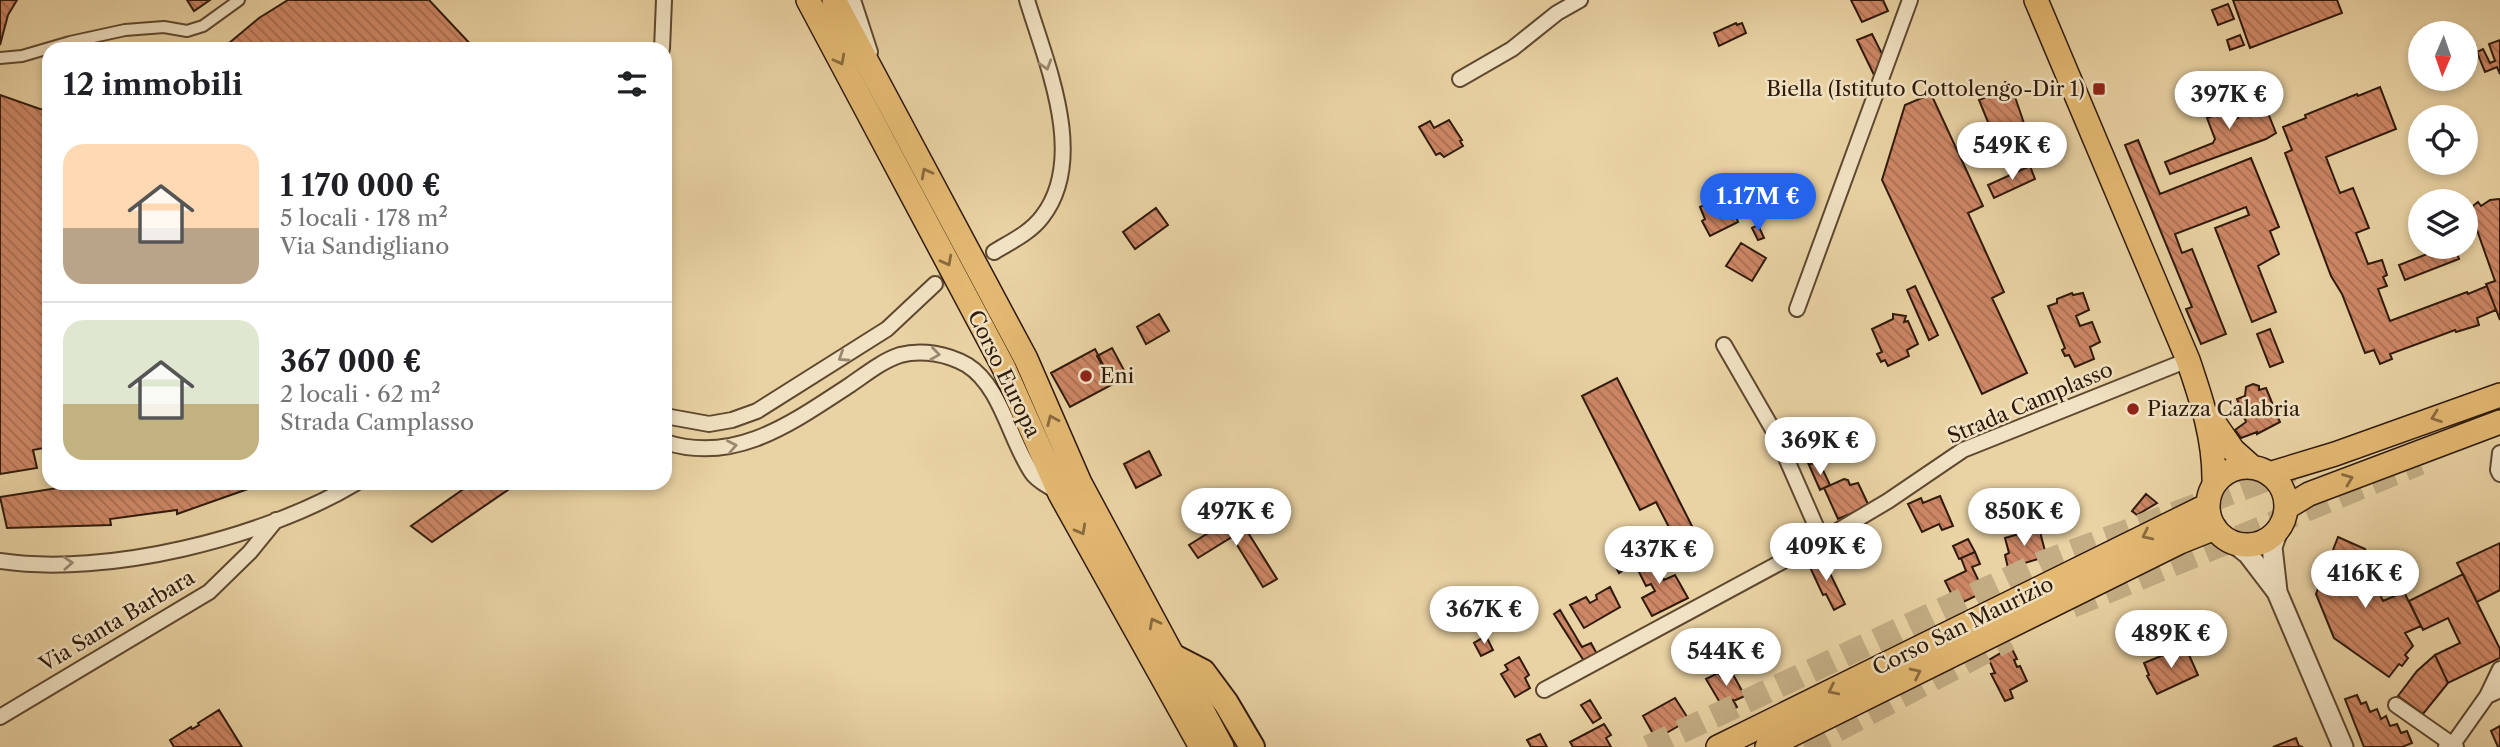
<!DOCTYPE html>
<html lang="it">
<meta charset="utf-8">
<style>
:root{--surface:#fff;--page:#f6f6f6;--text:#202124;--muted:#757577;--line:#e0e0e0;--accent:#2563eb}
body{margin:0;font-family:"Libre Caslon Text",serif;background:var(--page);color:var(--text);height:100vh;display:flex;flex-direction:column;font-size:26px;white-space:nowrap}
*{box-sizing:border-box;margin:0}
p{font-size:23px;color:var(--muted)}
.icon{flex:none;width:38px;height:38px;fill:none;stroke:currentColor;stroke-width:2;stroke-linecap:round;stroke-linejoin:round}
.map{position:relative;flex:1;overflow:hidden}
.side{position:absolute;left:42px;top:42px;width:630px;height:448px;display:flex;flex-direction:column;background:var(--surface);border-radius:21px;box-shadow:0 4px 10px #0003}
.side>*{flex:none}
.needle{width:46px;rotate:182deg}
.buttons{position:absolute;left:2408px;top:21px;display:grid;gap:14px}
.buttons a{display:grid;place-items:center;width:70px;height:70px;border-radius:50%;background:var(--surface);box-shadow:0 4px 10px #0003;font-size:35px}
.price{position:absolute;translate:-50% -60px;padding:0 16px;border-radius:24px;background:#fff;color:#222;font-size:23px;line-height:46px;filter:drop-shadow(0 2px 4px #0008)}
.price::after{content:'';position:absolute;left:50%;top:42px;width:21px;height:16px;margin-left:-10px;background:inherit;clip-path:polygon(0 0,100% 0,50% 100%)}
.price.on{background:var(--accent);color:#fff}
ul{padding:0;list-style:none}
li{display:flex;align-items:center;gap:21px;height:175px;padding:0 21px}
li+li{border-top:2px solid var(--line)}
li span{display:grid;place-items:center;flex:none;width:196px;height:140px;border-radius:21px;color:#555}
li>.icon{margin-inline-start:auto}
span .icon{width:84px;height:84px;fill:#fffc;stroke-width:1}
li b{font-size:30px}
h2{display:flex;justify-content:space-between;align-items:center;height:84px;padding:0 21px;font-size:30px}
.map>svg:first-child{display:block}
.building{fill:url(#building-back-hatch);stroke:#2f1a0a;stroke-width:2}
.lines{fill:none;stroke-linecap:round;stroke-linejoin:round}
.minor-tunnel{stroke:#c4ad84;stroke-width:14;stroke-dasharray:14 7;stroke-linecap:butt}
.trunk-tunnel{stroke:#c4ad84;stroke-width:24;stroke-dasharray:24 12;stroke-linecap:butt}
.pedestrian-casing{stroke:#5e4830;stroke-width:14}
.minor-casing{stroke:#5e4830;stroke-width:18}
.tertiary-casing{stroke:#5e4830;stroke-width:23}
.primary-casing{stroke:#2f1a0a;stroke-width:26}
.trunk-casing{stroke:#2f1a0a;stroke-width:28}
.pedestrian{stroke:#f1e2c3;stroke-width:10}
.minor{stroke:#f1e2c3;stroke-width:14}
.tertiary{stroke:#f1e2c3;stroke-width:19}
.primary{stroke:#e4b972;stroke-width:23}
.trunk{stroke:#e4b972;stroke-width:24}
.oneway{stroke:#8a6a3e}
.oneway2{stroke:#9a8870}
.poi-dot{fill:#8f2418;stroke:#f1e2c3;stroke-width:2.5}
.labels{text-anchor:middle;stroke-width:5;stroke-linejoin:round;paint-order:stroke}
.poi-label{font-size:21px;fill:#2f1a0a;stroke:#f1e2c3;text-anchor:start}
.street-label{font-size:21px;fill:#2f1a0a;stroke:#f1e2c3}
</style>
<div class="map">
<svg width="2500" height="747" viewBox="0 0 2500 747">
<defs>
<pattern id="building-back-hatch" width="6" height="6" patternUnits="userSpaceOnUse" patternTransform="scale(1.75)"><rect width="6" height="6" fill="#ce8766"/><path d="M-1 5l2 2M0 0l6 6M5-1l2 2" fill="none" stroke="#a86e52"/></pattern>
</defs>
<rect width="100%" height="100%" fill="#e9d2a3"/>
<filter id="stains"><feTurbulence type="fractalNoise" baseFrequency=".00286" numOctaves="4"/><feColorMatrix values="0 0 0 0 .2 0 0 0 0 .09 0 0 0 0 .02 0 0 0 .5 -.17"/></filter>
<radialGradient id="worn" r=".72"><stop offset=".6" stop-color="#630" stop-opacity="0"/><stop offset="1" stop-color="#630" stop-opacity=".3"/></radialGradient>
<path class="building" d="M0 0H17L8 15 0 45Z
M187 0H210L194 11Z
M288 0H429L475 49H222L259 18Z
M1851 0H1883L1888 11 1862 22Z
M2233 0H2337L2342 13 2250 48Z
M2228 4 2234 19 2218 25 2212 10Z
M1736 23 1737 25 1742 23 1746 33 1719 46 1714 33Z
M1872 34 1881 52 1887 51 1877 81 1857 40Z
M2240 35 2244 45 2230 50 2227 40Z
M2500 40V74L2497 67 2485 72 2477 52 2483 49 2490 63 2495 61 2489 44Z
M2005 82 2016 87 2014 94 2028 135 2019 139 2025 156 2005 164 1979 100 2001 91Z
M2380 87 2396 129 2326 157 2340 193 2353 188 2369 228 2356 233 2368 264 2382 260 2387 275 2383 277 2387 286 2378 289 2390 321 2467 292 2468 294 2487 286 2496 310 2477 318 2479 325 2456 332 2455 330 2390 354 2392 359 2380 364 2374 350 2365 353 2342 294 2331 276 2285 153 2292 150 2283 127 2306 118 2305 115 2357 94 2358 96Z
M2215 92 2227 122 2238 118 2232 104 2260 93 2276 133 2266 139 2170 174 2165 162 2213 143 2215 139 2207 118 2211 117 2205 100 2207 95Z
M1931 94 1983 206 1968 213 2004 292 1992 298 2027 373 1982 394 1882 180 1905 105Z
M0 95 40 109 49 110V447L33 450 37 468 0 474Z
M1449 120 1462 140 1460 141 1463 146 1444 157 1440 153 1436 155 1419 127 1430 121 1434 128Z
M2138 140 2160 194 2251 158 2279 227 2270 231 2279 254 2258 266 2276 312 2252 322 2215 228 2249 215 2246 207 2175 234 2182 253 2192 249 2226 334 2201 344 2186 309 2192 307 2125 145Z
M2030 166 2035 179 1994 198 1988 185Z
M1728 193 1738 222 1710 236 1702 221 1705 219 1700 207Z
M2499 199H2500V320L2486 284 2495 281 2472 216 2473 206 2478 202 2481 206 2490 200Z
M1156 208 1168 225 1135 249 1123 232Z
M1758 225 1764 238 1758 240 1752 228Z
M1741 243 1766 258 1752 281 1726 266Z
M2445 247H2455L2459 259 2405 280 2399 265Z
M1915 286 1938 335 1929 340 1907 290Z
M2072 293 2073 295 2083 293 2089 310 2076 316 2080 326 2092 322 2100 342 2090 347 2094 359 2075 367 2069 355 2065 356 2062 350 2065 348 2048 306 2057 303V299Z
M1159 314 1169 331 1146 344 1137 327Z
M1893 314 1906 316 1904 322 1908 321 1918 344 1907 350 1909 356 1888 366 1885 360 1881 362 1877 354 1882 352 1872 329 1893 319Z
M2270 329 2283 362 2270 367 2257 334Z
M1112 348 1125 372 1110 380 1097 356Z
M1095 349 1113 384 1070 407 1051 373Z
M1617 378 1696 534 1677 543 1656 502 1640 510 1582 396Z
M2253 384 2259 386V390L2266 388 2280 422 2257 434V432L2241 438 2235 430 2246 422 2237 399 2245 396 2246 387Z
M1810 445 1818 461 1809 465 1801 449Z
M1149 451 1161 475 1136 488 1124 464Z
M1814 463 1817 468 1821 466 1830 485 1820 490 1809 465Z
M1844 479 1848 480 1850 485 1858 483 1869 506 1838 519 1824 488Z
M90 483H265L177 514V510L110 519 111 525 7 528 0 497Z
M472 483H518L432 542 411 526Z
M2146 494 2157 503 2137 515 2132 511Z
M1940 496 1953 526 1942 530 1939 524 1922 532 1908 504 1921 498 1923 503Z
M1237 515 1277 579 1263 587 1232 537 1198 558 1189 545Z
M2039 528 2045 551 2036 554 2038 559 2008 568 2005 555 2009 553 2005 538Z
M1659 532 1670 551 1662 555 1656 543 1651 545 1647 539Z
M1693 535 1706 563 1693 569 1679 542Z
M2338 537 2365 549 2383 592 2379 593 2383 601 2404 592 2421 626 2405 633 2413 646 2405 655 2408 658 2402 666 2399 664 2389 677 2334 638 2316 594Z
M1968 539 1975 552 1959 559 1953 546Z
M2500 543V590L2477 602 2457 563Z
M1650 551 1664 580 1675 575 1688 598 1652 616 1642 598 1655 591 1651 584 1646 586 1633 560Z
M1975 552 1980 564 1972 567 1984 592 1957 605 1945 581 1966 571 1961 558Z
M1620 555 1627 568 1619 573 1612 560Z
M1822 557 1845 604 1834 610 1826 594 1823 595 1808 563Z
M2463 574 2500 649V658L2448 683 2435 655 2460 643 2448 618 2423 630 2409 601Z
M1610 587 1620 607 1584 628 1570 605 1586 597 1590 603 1597 599 1596 595Z
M1560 610 1582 647 1591 643 1597 654 1584 661 1554 614Z
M1486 636 1493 650 1481 656 1474 643Z
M2185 646 2198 675 2157 694 2147 676 2149 675 2144 663Z
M2011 647 2017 659 2014 660 2017 667 2020 666 2027 681 2010 690 2013 698 2005 701 1991 674 1995 673 1989 660Z
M2435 655 2448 683 2423 714 2398 696 2417 671Z
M1519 657 1529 675 1525 678 1530 688 1515 697 1501 674 1508 670 1505 665Z
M1731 671 1745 696 1722 706 1706 679 1718 673 1721 677Z
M2357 695 2361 704 2366 702 2370 712 2377 709 2381 719 2386 716 2390 726 2397 724 2401 733 2407 731 2412 743 2402 747H2364L2345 699Z
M1675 698 1689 720 1656 739 1643 716Z
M1590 700 1601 718 1593 723 1581 705Z
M1733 700 1737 707 1727 713 1723 706Z
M219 710 242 747H174L170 740 191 727 192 729 199 725 198 723Z
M1604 724 1611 735 1606 738 1611 747H1573L1570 742Z
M2500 726V747H2498L2491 731Z
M1540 734 1547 747H1531L1527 740Z
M2296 738 2299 746 2303 747H2273Z"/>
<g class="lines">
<path class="minor-tunnel" d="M935 284 994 252"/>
<path class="trunk-tunnel" d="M2072 606 2420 463
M1648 747 2044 562 2292 470
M1805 747 2009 639"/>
<defs>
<path id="pedestrian" d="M0 58 22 56 70 42 125 30 164 27 187 31 203 26 239 0"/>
<path id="minor" d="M853 0 870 52
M662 49 664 0
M1460 79 1512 49 1557 13 1580 0
M994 252C1010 242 1030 233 1042 217 1088 158 1046 63 1027 0
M1797 309 1910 0
M1724 345 1776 435 1822 540
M665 416 709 424 732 420 757 411 887 329 935 284
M665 442C736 465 793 422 850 385 866 374 882 361 900 355 922 349 948 354 967 365 1001 386 1010 441 1032 473 1037 481 1049 486 1057 492
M2500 453 2498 470 2500 474
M0 561C107 577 264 538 356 483
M1544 690 1822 540 1888 501 1963 450 2188 360
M2487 696 2500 669
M2396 705 2456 747
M0 717 209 592 250 552 276 520
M2446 747 2453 744 2487 696 2500 690"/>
<path id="tertiary" d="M2234 543 2248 554 2277 592 2343 747
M2277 591 2272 547 2278 530"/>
<path id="primary" d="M808 0 1004 368 1060 494 1201 747
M834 0 1026 359 1080 483 1222 747
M2036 0 2188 360C2202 401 2215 440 2214 484
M2211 418 2233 450 2252 467
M2208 506a39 39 0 1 1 78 0a39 39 0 1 1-78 0Z
M2269 474 2335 454 2500 395
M2286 508 2309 494 2500 422
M1718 747 2208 505
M1767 747 2180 542 2215 528"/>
<path id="trunk" d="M1172 656 1203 672 1226 703 1252 747"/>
</defs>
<use href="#pedestrian" class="pedestrian-casing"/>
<use href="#minor" class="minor-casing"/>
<use href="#tertiary" class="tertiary-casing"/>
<use href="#primary" class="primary-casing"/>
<use href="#trunk" class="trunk-casing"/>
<use href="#pedestrian" class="pedestrian"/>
<use href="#minor" class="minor"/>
<use href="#tertiary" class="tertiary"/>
<use href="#primary" class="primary"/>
<use href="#trunk" class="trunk"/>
</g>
<defs><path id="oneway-chevron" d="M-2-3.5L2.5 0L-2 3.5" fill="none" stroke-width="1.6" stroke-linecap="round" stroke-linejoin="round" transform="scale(1.75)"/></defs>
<g class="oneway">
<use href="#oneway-chevron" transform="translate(840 60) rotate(62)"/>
<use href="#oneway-chevron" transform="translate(926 173) rotate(-118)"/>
<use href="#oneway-chevron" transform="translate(947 261) rotate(62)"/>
<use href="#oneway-chevron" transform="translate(2436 417) rotate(160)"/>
<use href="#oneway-chevron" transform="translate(1052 420) rotate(-114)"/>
<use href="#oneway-chevron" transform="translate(2348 479) rotate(-21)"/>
<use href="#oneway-chevron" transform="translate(1081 530) rotate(61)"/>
<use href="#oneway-chevron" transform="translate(2147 535) rotate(154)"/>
<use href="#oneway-chevron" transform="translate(1154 623) rotate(-118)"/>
<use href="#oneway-chevron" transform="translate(1916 673) rotate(-26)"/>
<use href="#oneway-chevron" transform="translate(1833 690) rotate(154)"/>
</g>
<g class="oneway2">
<use href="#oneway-chevron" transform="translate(1046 65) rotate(73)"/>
<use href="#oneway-chevron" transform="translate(935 354) rotate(8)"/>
<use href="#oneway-chevron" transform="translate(843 357) rotate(147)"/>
<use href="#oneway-chevron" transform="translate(732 446) rotate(-11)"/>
<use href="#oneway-chevron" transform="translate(68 563) rotate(-3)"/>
</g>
<g class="poi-dot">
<rect x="2092" y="82" width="14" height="14" rx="3.5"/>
<circle cx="1086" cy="376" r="7"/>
<circle cx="2133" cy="409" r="7"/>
</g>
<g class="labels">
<g class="poi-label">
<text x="2085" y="96" text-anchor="end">Biella (Istituto Cottolengo-Dir 1)</text>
<text x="1100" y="383">Eni</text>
<text x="2147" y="416">Piazza Calabria</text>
</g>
<g class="street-label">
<text transform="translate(1004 374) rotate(64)" y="7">Corso Europa</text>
<text transform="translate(2030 403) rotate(-23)" y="7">Strada Camplasso</text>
<text transform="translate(117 621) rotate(-31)" y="7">Via Santa Barbara</text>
<text transform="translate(1963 626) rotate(-26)" y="7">Corso San Maurizio</text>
</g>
</g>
<rect width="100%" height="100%" filter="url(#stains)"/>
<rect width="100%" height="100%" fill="url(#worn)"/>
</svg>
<div class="buttons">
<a><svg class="needle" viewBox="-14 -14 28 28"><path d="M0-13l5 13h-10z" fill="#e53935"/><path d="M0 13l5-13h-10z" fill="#757577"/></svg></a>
<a><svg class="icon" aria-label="locate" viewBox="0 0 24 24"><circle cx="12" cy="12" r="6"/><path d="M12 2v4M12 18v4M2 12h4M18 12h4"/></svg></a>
<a><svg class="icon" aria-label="layers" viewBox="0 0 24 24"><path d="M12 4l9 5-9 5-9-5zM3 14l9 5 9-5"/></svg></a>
</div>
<b class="price" style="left:2229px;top:131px">397K €</b>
<b class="price" style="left:2012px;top:182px">549K €</b>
<b class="price on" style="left:1758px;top:233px">1.17M €</b>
<b class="price" style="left:1820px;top:477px">369K €</b>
<b class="price" style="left:1236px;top:548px">497K €</b>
<b class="price" style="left:2024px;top:548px">850K €</b>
<b class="price" style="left:1826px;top:583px">409K €</b>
<b class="price" style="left:1659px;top:586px">437K €</b>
<b class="price" style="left:2365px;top:610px">416K €</b>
<b class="price" style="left:1484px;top:646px">367K €</b>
<b class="price" style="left:2171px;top:670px">489K €</b>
<b class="price" style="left:1726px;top:688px">544K €</b>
<section class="side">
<h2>12 immobili<svg class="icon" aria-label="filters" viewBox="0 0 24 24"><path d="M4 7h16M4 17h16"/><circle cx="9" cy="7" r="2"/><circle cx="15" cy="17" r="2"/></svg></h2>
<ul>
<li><span style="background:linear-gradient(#ffd9b3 60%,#b9a48a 0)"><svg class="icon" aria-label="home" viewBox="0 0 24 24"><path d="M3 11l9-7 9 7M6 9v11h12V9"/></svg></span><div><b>1 170 000 €</b><p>5 locali · 178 m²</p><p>Via Sandigliano</p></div></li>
<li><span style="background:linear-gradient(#dfe7d0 60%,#c2b280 0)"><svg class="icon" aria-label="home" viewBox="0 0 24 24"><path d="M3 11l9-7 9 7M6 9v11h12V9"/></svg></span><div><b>367 000 €</b><p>2 locali · 62 m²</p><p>Strada Camplasso</p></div></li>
</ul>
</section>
</div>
